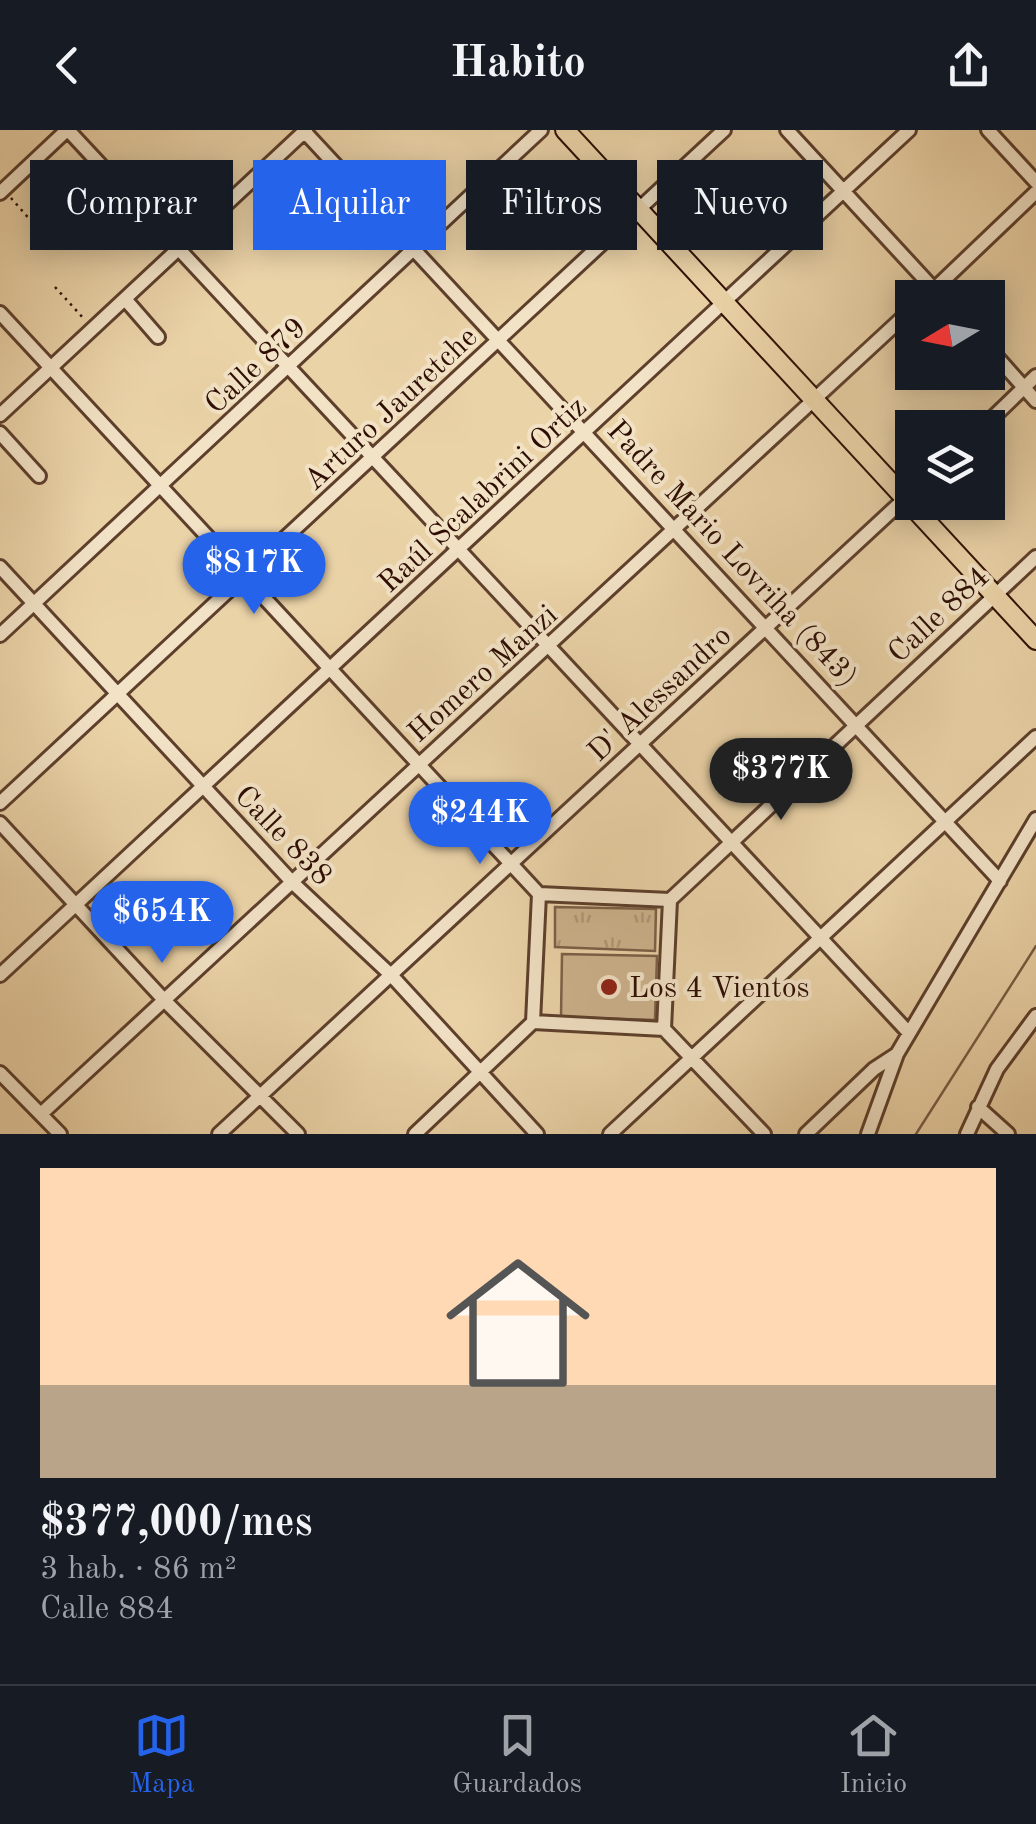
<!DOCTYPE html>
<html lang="es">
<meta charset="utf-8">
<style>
:root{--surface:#171b24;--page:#20242c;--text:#f1f3f6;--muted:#9ea1a6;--line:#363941;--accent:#2563eb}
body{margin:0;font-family:"Old Standard TT",serif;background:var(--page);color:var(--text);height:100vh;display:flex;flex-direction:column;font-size:38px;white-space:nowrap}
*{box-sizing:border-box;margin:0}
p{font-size:32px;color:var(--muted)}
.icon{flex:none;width:55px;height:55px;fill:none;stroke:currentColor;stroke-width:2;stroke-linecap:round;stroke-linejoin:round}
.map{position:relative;height:1004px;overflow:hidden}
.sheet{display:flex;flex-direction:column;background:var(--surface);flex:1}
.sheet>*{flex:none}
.banner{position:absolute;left:30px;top:30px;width:978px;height:90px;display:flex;gap:20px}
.needle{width:65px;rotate:260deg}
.tools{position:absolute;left:895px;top:150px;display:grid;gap:20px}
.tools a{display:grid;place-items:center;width:110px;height:110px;border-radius:0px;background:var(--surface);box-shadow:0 5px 25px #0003;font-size:50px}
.price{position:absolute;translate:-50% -85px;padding:0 22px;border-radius:35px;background:var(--accent);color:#fff;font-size:32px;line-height:65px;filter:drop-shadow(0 2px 5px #0008)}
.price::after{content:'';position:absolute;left:50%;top:60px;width:30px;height:22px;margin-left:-15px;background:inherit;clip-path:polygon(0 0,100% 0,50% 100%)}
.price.active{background:#222;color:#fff}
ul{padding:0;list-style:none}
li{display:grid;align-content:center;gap:20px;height:530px;padding:0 40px}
li span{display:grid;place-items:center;height:310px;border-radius:0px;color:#555}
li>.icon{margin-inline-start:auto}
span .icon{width:180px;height:180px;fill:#fffc;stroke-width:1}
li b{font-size:42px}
.tag{padding:0 35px;border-radius:0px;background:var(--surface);box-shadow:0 5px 25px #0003;font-size:35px;line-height:90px}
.tag.active{background:var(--accent);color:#fff}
header{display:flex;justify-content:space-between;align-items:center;height:130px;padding:0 40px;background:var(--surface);font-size:45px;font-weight:700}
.tabs{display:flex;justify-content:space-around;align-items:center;height:140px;border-top:2px solid var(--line);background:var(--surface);font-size:28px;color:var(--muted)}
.tabs a{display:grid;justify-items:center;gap:5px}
.tabs .active{color:var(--accent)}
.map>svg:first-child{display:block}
.green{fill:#cbb28c;stroke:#7c6048;stroke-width:2.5}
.park{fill:url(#park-tufts);stroke:#7c6048;stroke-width:2.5}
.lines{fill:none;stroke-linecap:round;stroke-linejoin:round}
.stream{stroke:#795c44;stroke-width:2.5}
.minor-casing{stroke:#5d3f2c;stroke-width:18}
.major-casing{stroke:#2e0e03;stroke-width:22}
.path{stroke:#2e0e03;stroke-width:2.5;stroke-dasharray:2.5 5;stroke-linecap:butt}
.minor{stroke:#f2e2c6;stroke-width:12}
.major{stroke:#ebd3a8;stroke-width:18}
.poi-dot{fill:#8f2418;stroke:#f2e2c6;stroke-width:4}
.labels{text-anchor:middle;stroke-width:8;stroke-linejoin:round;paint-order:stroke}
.street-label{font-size:30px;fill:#2e0e03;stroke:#f2e2c6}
.poi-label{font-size:30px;fill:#2e0e03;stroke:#f2e2c6;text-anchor:start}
</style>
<header><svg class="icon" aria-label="back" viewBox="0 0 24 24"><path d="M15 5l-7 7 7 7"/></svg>Habito<svg class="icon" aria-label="share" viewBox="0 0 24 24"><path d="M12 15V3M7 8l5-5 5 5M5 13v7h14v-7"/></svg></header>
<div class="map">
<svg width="1036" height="1004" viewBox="0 0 1036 1004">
<defs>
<pattern id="park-tufts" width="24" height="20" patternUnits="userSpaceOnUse" patternTransform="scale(2.5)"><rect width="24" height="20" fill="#cbb28c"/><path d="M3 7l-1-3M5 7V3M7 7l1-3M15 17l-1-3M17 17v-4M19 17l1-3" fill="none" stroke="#af9877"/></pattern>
</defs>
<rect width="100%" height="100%" fill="#ebd3a8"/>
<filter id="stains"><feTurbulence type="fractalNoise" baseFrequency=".002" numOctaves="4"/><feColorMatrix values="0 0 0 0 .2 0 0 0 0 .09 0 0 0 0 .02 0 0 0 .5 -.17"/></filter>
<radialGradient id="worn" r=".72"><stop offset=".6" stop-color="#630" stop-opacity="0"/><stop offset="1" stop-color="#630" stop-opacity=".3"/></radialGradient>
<path class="green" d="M562 824 657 826 655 890 561 887Z"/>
<path class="park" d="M555 777 656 779 655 821 555 817Z"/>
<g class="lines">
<path class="stream" d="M916 1004 1036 816"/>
<defs>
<path id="minor" d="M68 0 909 903
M303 0 1000 751
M787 0 942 168
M988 0 1036 52
M0 63 67 0
M925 168 1036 62
M125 169 158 207
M0 183 539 764
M988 217 1036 271
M0 285 306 0
M982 298 1036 246
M0 303 39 346
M0 437 293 753 392 846 537 1004
M0 505 541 0
M0 673 724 0
M0 693 165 871 298 1004
M0 845 909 0
M533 892 539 764 670 770 1036 427
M664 899 764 1004
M0 943 60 1004
M978 977 1008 1004
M41 984 912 179
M219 1004 912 362
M415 1004 533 892 664 899 670 770
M610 1004 1036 607
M806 1004 874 939 897 924
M868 1004 897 924 1036 689
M967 1004 997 939 1036 886"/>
<path id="major" d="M565 0 1036 510"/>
</defs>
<use href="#minor" class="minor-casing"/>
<use href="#major" class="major-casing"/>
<path class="path" d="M11 68 46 108
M55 157 85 190"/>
<use href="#minor" class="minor"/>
<use href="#major" class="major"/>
</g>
<circle class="poi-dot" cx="609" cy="857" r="10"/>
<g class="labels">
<g class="street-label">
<text transform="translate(255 235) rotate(-43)" y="10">Calle 879</text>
<text transform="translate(390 278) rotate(-43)" y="10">Arturo Jauretche</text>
<text transform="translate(482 364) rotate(-43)" y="10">Raúl Scalabrini Ortiz</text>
<text transform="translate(733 423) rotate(47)" y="10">Padre Mario Lovriha (843)</text>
<text transform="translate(938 484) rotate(-43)" y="10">Calle 884</text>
<text transform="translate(482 543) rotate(-42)" y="10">Homero Manzi</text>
<text transform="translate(659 563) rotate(-43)" y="10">D' Alessandro</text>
<text transform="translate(284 705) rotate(46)" y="10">Calle 838</text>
</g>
<g class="poi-label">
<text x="629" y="867">Los 4 Vientos</text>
</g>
</g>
<rect width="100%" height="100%" filter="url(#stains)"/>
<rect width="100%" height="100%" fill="url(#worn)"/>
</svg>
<div class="tools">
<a><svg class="needle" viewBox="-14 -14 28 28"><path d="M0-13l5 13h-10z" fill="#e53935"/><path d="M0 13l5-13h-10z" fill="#9ea1a6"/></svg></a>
<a><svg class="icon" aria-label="layers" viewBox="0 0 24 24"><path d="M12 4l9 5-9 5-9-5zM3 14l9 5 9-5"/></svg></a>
</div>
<b class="price" style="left:254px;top:487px">$817K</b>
<b class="price active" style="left:781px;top:693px">$377K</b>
<b class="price" style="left:480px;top:737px">$244K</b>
<b class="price" style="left:162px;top:836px">$654K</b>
<div class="banner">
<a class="tag">Comprar</a>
<a class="tag active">Alquilar</a>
<a class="tag">Filtros</a>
<a class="tag">Nuevo</a>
</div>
</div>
<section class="sheet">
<ul>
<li><span style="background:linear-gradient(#ffd9b3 70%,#b9a48a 0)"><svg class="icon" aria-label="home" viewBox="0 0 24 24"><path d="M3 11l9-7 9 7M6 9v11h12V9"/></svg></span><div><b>$377,000/mes</b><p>3 hab. · 86 m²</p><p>Calle 884</p></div></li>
</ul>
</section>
<nav class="tabs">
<a class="active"><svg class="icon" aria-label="map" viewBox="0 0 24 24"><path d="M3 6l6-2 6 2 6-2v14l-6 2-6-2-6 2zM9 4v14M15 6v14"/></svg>Mapa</a>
<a><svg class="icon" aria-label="saved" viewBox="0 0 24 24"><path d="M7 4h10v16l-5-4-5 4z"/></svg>Guardados</a>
<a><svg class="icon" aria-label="home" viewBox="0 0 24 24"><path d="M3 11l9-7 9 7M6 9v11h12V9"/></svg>Inicio</a>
</nav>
